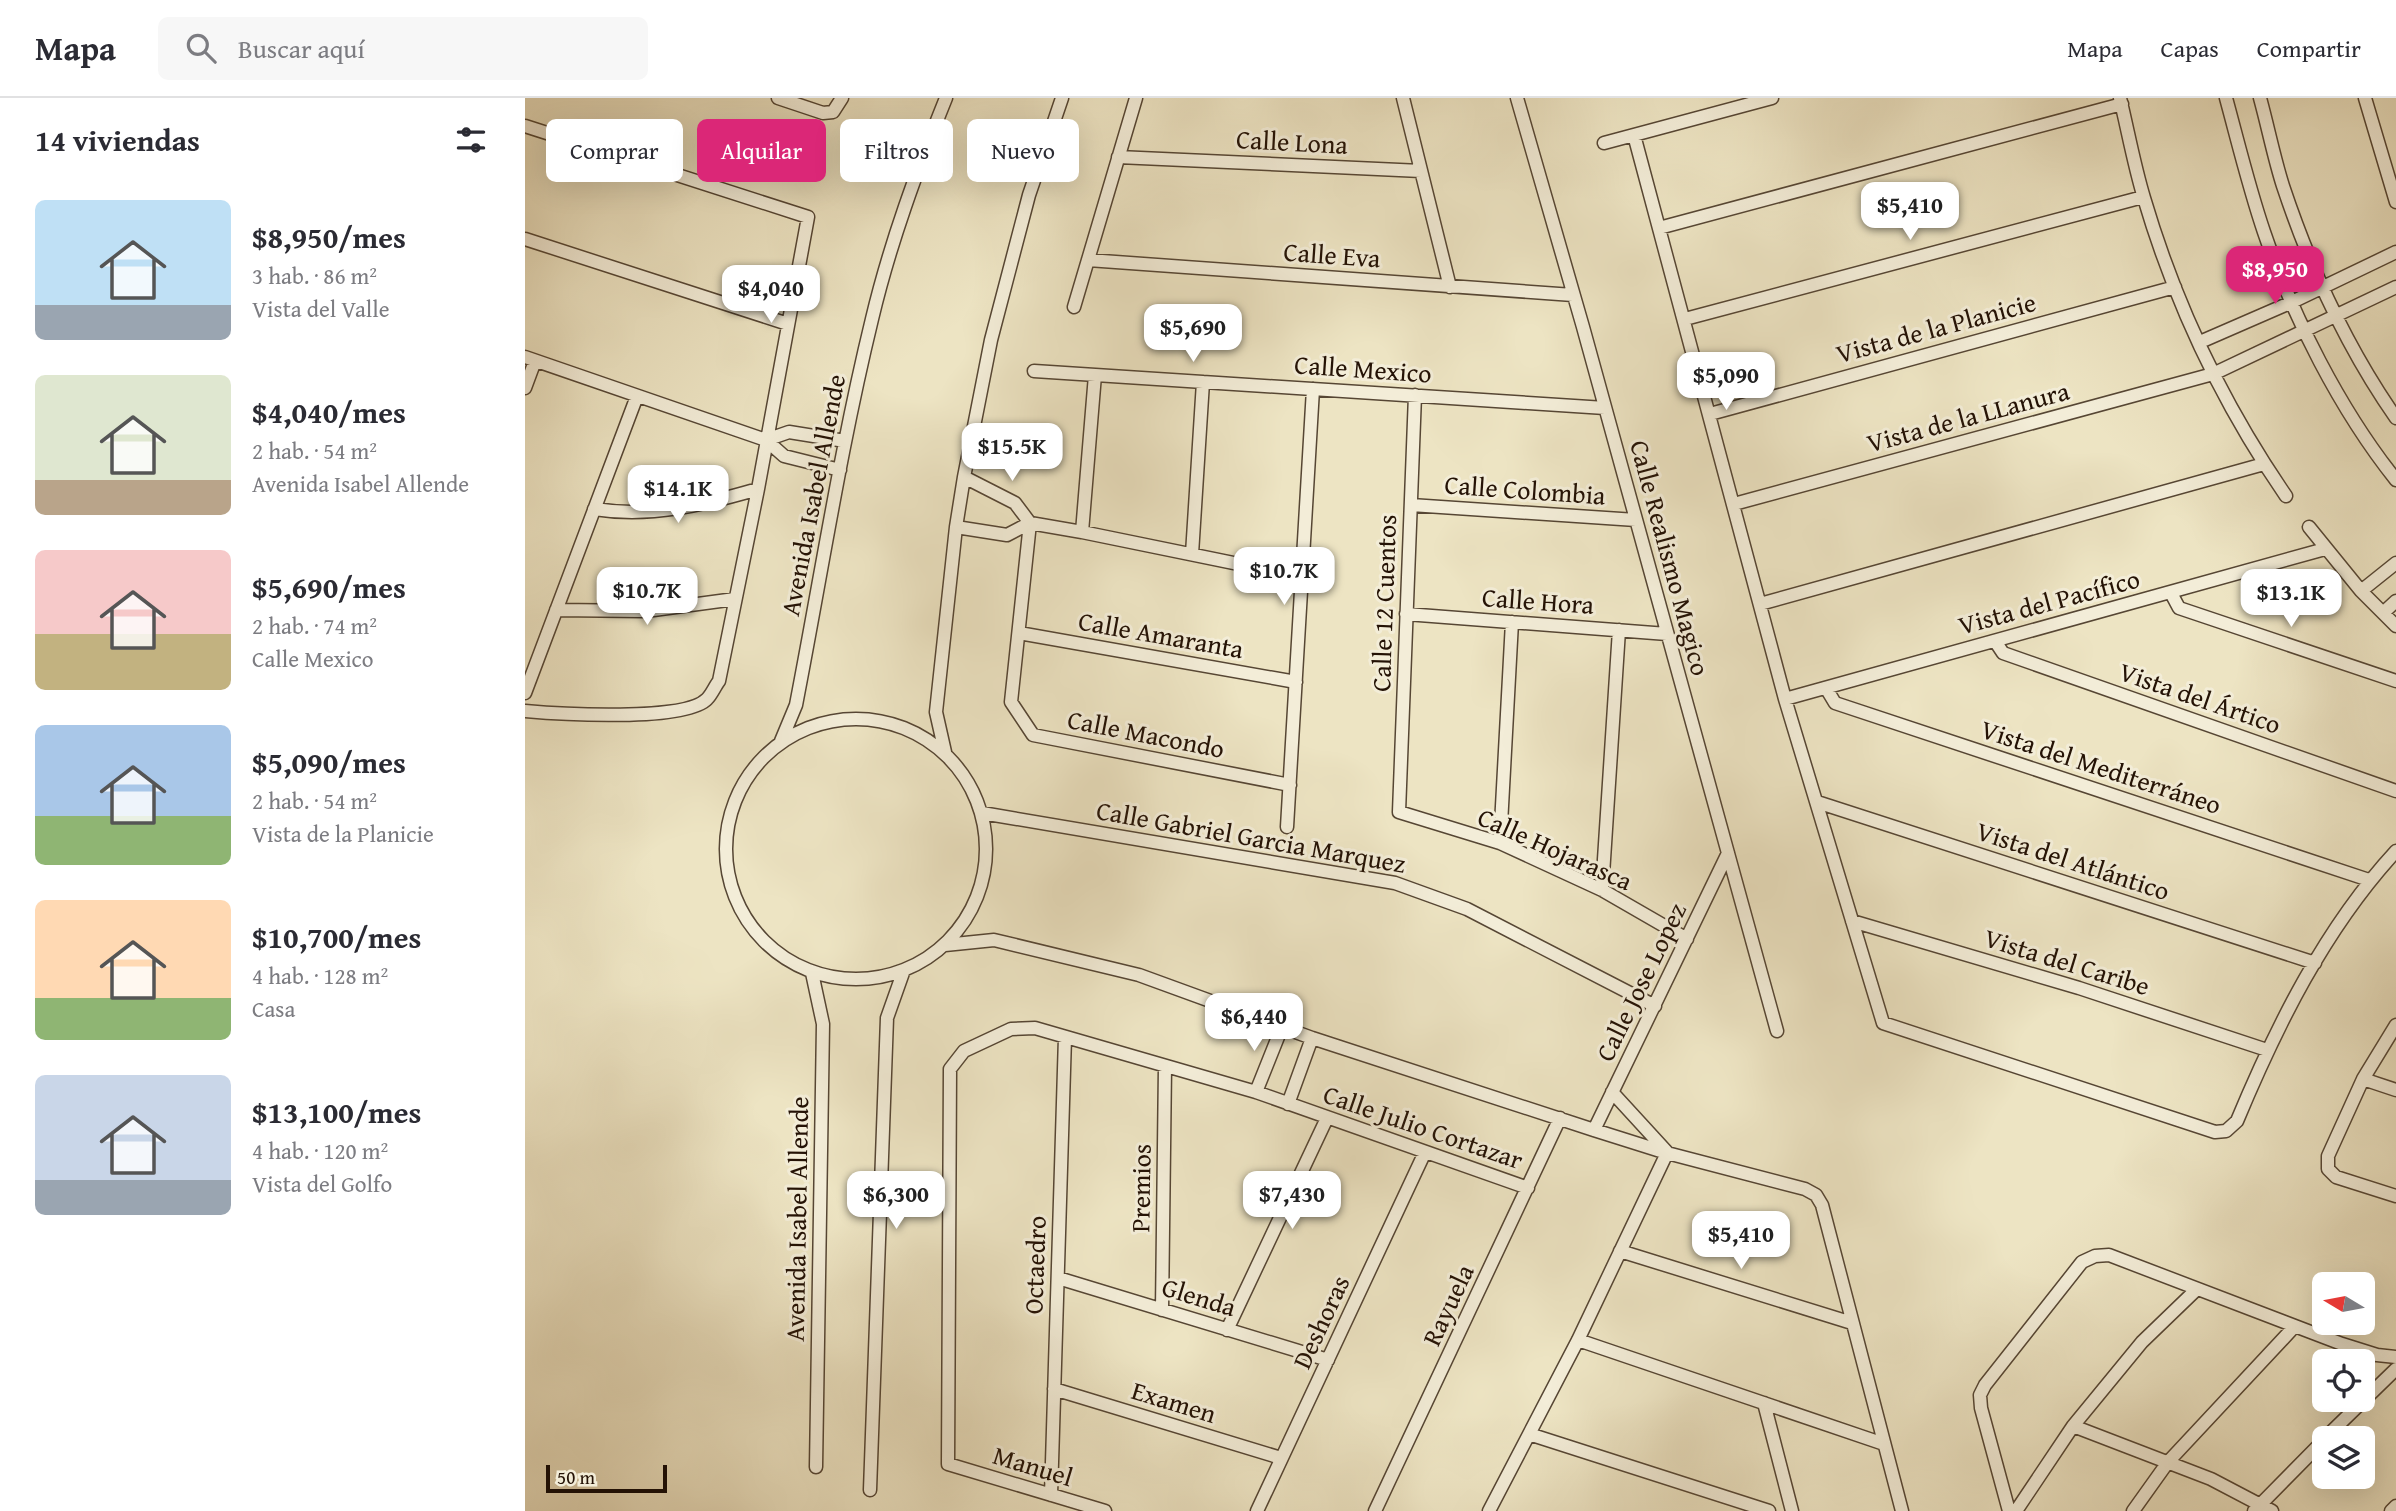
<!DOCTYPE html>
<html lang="es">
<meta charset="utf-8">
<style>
:root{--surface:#fff;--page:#f7f7f7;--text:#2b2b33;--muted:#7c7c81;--line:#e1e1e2;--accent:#db2777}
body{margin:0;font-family:"Gentium Book Plus",serif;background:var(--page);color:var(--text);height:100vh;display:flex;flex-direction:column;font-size:26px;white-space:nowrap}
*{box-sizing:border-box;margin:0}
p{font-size:23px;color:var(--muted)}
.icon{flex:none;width:38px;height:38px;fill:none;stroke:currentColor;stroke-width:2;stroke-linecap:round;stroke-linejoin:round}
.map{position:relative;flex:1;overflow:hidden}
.details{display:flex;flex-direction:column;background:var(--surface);width:525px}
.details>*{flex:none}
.top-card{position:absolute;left:21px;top:21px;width:665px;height:63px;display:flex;gap:14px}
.needle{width:46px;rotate:280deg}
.buttons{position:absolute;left:1787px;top:1174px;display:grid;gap:14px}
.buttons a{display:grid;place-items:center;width:63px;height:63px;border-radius:10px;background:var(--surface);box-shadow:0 7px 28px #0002;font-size:35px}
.scale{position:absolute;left:21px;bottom:18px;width:121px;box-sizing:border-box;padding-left:7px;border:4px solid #241205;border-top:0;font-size:19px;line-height:24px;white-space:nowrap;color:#241205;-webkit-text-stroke:5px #f3edd8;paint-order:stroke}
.price{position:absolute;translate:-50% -60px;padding:0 16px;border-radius:14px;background:#fff;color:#222;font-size:23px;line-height:46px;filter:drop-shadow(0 2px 4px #0008)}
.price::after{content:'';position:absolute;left:50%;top:42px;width:21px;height:16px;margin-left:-10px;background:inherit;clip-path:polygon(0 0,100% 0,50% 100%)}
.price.selected{background:var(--accent);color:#fff}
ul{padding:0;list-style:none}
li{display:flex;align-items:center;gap:21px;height:175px;padding:0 35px}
li span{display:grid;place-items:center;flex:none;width:196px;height:140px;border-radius:10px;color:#555}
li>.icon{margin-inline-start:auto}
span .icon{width:84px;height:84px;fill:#fffc;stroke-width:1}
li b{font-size:30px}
h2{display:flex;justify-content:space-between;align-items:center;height:84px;padding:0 35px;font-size:30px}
.tag{padding:0 24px;border-radius:10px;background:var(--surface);box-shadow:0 7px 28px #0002;font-size:24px;line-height:63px}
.tag.selected{background:var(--accent);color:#fff}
header{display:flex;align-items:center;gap:42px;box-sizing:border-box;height:98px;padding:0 35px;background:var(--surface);border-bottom:2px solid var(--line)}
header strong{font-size:33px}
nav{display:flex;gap:38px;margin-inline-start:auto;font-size:24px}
.search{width:490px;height:63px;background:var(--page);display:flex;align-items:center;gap:18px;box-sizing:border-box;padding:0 24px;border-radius:10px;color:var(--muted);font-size:26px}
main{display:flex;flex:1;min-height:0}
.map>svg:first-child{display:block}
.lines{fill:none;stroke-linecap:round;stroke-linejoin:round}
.minor-casing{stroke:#564634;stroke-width:15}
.minor{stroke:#f3edd8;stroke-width:12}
.labels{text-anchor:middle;stroke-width:6;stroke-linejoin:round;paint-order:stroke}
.street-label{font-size:26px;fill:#241205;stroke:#f3edd8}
</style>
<header>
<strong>Mapa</strong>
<div class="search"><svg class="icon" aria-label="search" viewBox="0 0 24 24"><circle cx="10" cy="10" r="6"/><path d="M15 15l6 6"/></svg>Buscar aquí</div>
<nav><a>Mapa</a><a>Capas</a><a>Compartir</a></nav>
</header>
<main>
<section class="details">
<h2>14 viviendas<svg class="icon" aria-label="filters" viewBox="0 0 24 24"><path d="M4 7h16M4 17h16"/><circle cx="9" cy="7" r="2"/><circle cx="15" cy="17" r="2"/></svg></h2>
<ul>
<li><span style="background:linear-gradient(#bfe0f5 75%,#9aa5b1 0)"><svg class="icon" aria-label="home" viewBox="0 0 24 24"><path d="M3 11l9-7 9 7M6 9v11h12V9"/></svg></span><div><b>$8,950/mes</b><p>3 hab. · 86 m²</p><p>Vista del Valle</p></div></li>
<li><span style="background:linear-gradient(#dfe7d0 75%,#b9a48a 0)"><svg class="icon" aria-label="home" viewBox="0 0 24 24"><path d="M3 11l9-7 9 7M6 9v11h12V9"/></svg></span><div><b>$4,040/mes</b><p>2 hab. · 54 m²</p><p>Avenida Isabel Allende</p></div></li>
<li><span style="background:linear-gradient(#f6c9c9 60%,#c2b280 0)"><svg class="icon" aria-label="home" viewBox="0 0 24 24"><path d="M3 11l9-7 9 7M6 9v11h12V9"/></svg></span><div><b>$5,690/mes</b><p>2 hab. · 74 m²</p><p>Calle Mexico</p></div></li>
<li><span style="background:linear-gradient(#a9c7e8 65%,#8fb573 0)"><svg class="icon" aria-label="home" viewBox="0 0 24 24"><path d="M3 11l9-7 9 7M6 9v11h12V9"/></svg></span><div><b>$5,090/mes</b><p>2 hab. · 54 m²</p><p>Vista de la Planicie</p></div></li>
<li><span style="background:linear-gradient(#ffd9b3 70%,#8fb573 0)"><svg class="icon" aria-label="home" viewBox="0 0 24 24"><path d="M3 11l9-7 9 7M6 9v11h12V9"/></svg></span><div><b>$10,700/mes</b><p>4 hab. · 128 m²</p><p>Casa</p></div></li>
<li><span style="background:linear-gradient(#c9d6e8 75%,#9aa5b1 0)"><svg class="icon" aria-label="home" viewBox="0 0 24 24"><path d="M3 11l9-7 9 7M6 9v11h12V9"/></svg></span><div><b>$13,100/mes</b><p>4 hab. · 120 m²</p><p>Vista del Golfo</p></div></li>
</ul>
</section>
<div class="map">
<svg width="1871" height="1413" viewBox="0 0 1871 1413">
<rect width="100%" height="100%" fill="#ede4c3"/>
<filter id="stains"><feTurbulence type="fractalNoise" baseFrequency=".00286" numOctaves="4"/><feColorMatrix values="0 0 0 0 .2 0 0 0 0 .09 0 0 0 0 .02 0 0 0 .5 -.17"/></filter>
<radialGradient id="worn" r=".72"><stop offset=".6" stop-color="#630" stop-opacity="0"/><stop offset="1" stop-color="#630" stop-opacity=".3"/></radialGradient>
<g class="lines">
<defs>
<path id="minor" d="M253 0 298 15 308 14 317 0
M878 0 925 189
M992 0 1058 229 1252 933
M1595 0C1603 33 1609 67 1619 100 1650 205 1699 308 1761 398
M1701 0C1713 44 1724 90 1739 134 1768 219 1815 312 1871 382
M1735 0C1743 29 1749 60 1758 88 1785 169 1822 250 1871 320
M1840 0 1871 104
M0 28 283 119 233 391 194 583C190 588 187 596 182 601 160 624 33 616 0 613
M1109 37 1260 601 1358 925 1690 1034 1701 1033 1712 1023C1752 927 1800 830 1871 753
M1079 45 1247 0
M593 59 896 73
M1134 130 1597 6
M0 141 263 226
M563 162 1048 197
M549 209 611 0
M1160 221 1618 99
M1675 244 1767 204 1871 154
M0 259 241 342 259 358 315 372
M509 273 1080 310
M0 290 10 263
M890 297 874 714 975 745 1077 792 1162 841
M1185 316 1650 189
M241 342 264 334 320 343
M439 379 490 405 505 425
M1209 406 1688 276 1871 189
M886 407 1111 422
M69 411C126 420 178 407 233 391
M505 425 486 604 508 637 765 687
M431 429 482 437 505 425 557 434 777 479
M1784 429 1836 493 1871 528
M557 434 570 277
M667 456 678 284
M1836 493 1871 465
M1646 495 1654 510 1871 583
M1235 506 1739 366
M31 512 121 513 210 501
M1858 515 1871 503
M881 516 1142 536
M494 535 771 584
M1470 543 1478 555 1871 693
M1301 590 1310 605 1844 782
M0 595 112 298
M1260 601 1800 451
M201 751a130 130 0 1 1 260 0a130 130 0 1 1-260 0Z
M256 643 271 607C296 478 316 348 347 221 365 145 392 72 421 0
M420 654 411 614 431 429 439 379 466 242 504 97 537 0
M1292 704 1790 865
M457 715 870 785 942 811 1130 908
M762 729 788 291
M975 745 987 524
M1077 792 1094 532
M1327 823 1554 890 1742 952
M420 847 469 842 614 877 787 940 1069 1032 1142 1055 1280 1091 1291 1097 1297 1107 1377 1413
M287 875 298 926 291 1369
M1871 927 1838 981 1803 1058V1071L1811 1079 1871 1098
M1838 981 1871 992
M731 994 757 929
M1087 994 1142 1054
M763 1006 787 940
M1069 1032 1203 755
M1095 1153 1327 1225
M533 1180 803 1262
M637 1212 640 968
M702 1232 802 1020
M1053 1242 1359 1346
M529 1291 756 1360
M1239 1305 1267 1413
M1548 1328 1686 1381 1747 1413
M1004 1336 1244 1413
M1800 1340 1871 1271
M345 1392 362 920 379 872
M526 1397 540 939
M580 1413 423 1366 425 971 439 953 486 931 510 930 731 994 1003 1090
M732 1413 900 1054
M850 1413 1035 1020
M964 1413 1053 1242 1142 1055
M1484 1413 1456 1310 1455 1297 1460 1287 1557 1164 1570 1158 1584 1157 1817 1246 1852 1257 1871 1259
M1491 1413 1548 1328 1617 1244 1672 1191
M1608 1413 1643 1364 1770 1228
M1729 1413 1799 1342
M1866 1413 1871 1408"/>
</defs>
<use href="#minor" class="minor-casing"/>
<use href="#minor" class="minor"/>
</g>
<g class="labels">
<g class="street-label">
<text transform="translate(767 44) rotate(3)" y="9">Calle Lona</text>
<text transform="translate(807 157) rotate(4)" y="9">Calle Eva</text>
<text transform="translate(1411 230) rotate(-15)" y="9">Vista de la Planicie</text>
<text transform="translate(838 271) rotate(4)" y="9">Calle Mexico</text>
<text transform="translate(1443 319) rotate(-15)" y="9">Vista de la LLanura</text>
<text transform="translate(1000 392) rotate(4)" y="9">Calle Colombia</text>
<text transform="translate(288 397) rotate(-79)" y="9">Avenida Isabel Allende</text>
<text transform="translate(1145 460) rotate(75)" y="9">Calle Realismo Magico</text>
<text transform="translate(1013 503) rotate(4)" y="9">Calle Hora</text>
<text transform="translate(1524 504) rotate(-15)" y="9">Vista del Pacífico</text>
<text transform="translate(859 505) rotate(-88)" y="9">Calle 12 Cuentos</text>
<text transform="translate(636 537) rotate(10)" y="9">Calle Amaranta</text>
<text transform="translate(1675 600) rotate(19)" y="9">Vista del Ártico</text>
<text transform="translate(621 636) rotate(11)" y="9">Calle Macondo</text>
<text transform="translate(1576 669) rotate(18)" y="9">Vista del Mediterráneo</text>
<text transform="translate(726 739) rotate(10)" y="9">Calle Gabriel Garcia Marquez</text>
<text transform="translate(1030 751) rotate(24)" y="9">Calle Hojarasca</text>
<text transform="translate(1548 763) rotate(18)" y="9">Vista del Atlántico</text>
<text transform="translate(1542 864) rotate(17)" y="9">Vista del Caribe</text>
<text transform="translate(1116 884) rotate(-64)" y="9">Calle Jose Lopez</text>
<text transform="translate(898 1029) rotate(19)" y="9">Calle Julio Cortazar</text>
<text transform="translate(616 1090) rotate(-89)" y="9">Premios</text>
<text transform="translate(272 1121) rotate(-89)" y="9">Avenida Isabel Allende</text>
<text transform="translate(510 1167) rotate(-88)" y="9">Octaedro</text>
<text transform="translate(674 1199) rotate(17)" y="9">Glenda</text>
<text transform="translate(923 1207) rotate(-65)" y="9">Rayuela</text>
<text transform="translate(796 1224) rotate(-65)" y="9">Deshoras</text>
<text transform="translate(649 1304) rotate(17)" y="9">Examen</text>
<text transform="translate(508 1368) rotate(17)" y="9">Manuel</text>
</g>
</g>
<rect width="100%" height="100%" filter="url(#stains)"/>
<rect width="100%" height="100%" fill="url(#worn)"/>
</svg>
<div class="buttons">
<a><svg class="needle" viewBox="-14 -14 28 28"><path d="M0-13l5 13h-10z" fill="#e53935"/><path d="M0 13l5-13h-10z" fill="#7c7c81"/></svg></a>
<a><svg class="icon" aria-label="locate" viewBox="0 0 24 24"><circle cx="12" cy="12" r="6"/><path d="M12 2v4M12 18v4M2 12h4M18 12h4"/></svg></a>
<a><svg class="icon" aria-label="layers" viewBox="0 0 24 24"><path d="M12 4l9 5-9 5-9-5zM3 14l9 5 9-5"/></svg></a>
</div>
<div class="scale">50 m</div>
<b class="price" style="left:1385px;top:144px">$5,410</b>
<b class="price selected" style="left:1750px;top:208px">$8,950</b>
<b class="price" style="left:246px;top:227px">$4,040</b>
<b class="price" style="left:668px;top:266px">$5,690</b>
<b class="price" style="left:1201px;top:314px">$5,090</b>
<b class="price" style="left:487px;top:385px">$15.5K</b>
<b class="price" style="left:153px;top:427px">$14.1K</b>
<b class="price" style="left:759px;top:509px">$10.7K</b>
<b class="price" style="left:122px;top:529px">$10.7K</b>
<b class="price" style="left:1766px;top:531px">$13.1K</b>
<b class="price" style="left:729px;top:955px">$6,440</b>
<b class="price" style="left:371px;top:1133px">$6,300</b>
<b class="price" style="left:767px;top:1133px">$7,430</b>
<b class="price" style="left:1216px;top:1173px">$5,410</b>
<div class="top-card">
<a class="tag">Comprar</a>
<a class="tag selected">Alquilar</a>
<a class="tag">Filtros</a>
<a class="tag">Nuevo</a>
</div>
</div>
</main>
